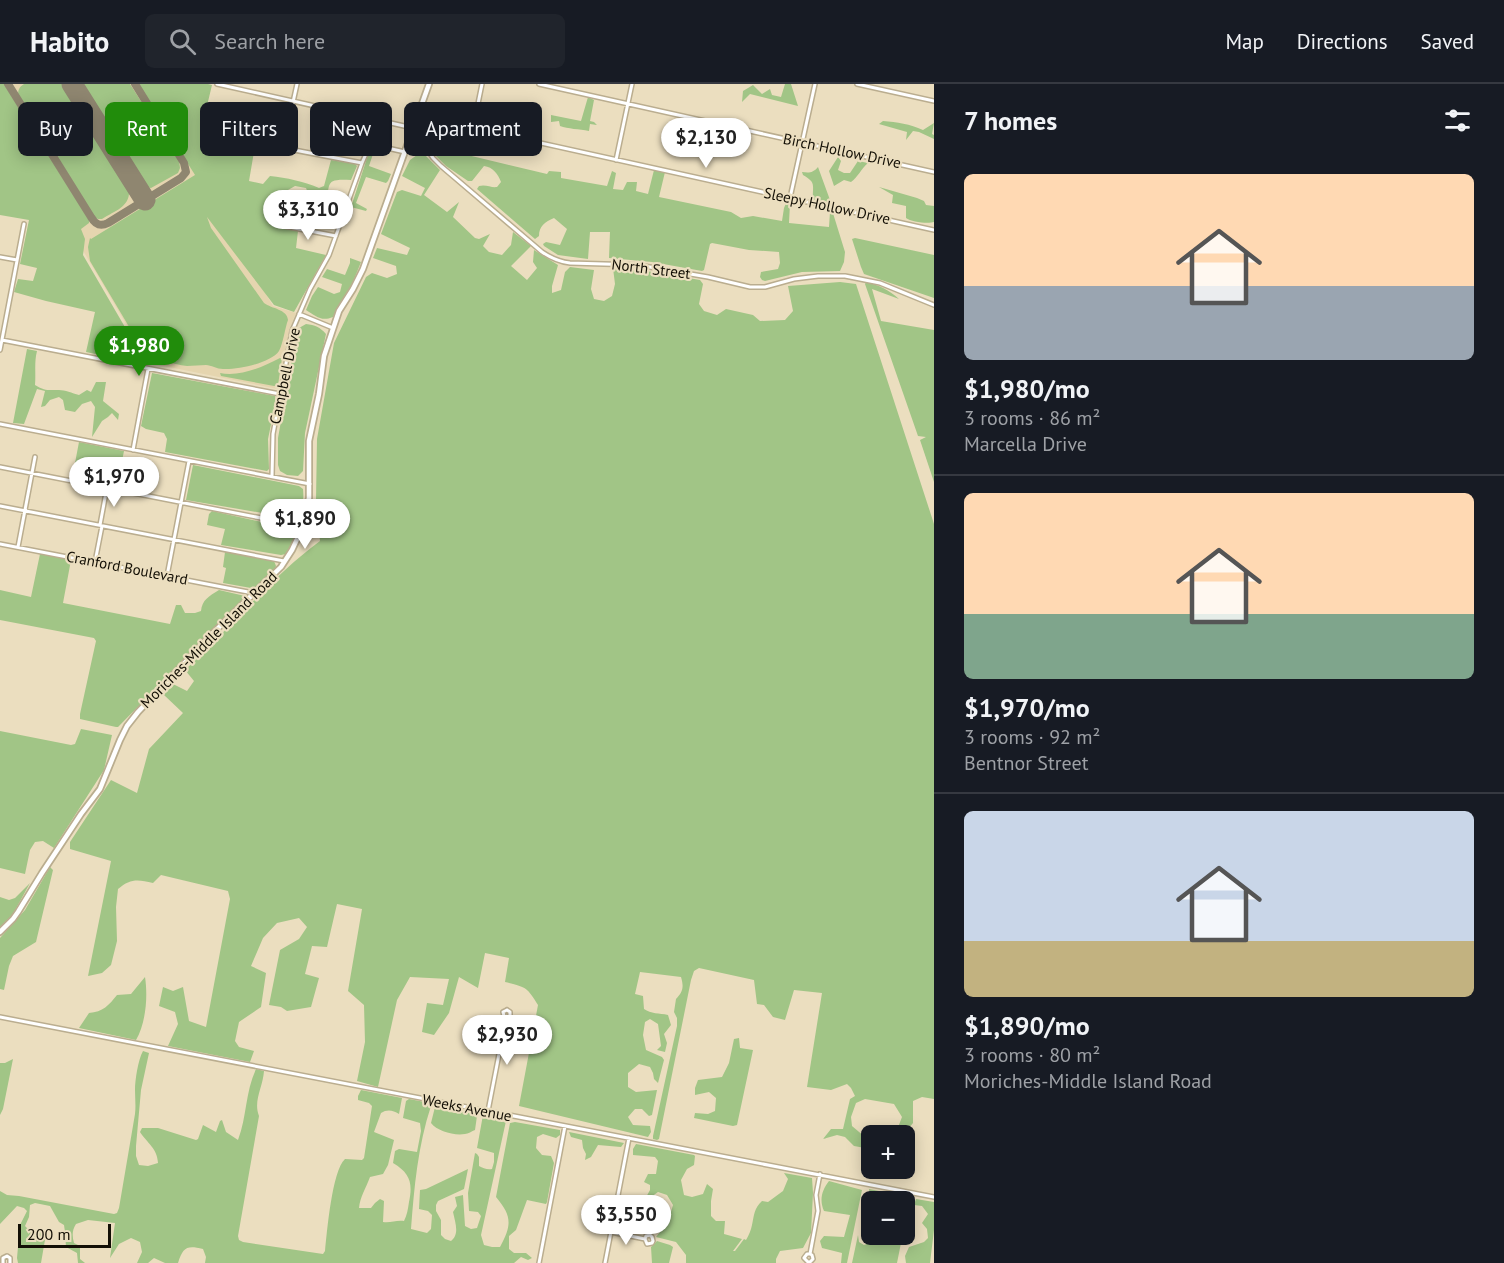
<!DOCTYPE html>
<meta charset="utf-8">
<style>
:root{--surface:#171b24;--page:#20242c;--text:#f1f3f6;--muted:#9ea1a6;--line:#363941;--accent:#218c0b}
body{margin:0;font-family:"PT Sans",sans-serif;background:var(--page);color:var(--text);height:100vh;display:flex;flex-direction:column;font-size:22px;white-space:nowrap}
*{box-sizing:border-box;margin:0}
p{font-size:20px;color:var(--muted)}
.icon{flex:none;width:33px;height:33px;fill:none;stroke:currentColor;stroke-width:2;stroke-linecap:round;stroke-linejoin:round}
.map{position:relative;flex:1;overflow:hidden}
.panel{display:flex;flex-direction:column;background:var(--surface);width:570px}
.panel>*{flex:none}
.hud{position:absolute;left:18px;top:18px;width:570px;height:54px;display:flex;gap:12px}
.tools{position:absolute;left:861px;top:1041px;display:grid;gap:12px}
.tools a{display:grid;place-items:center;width:54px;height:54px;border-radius:9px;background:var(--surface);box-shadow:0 3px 15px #0003;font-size:30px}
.scale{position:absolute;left:18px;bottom:15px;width:93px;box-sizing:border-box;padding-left:6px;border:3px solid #130f05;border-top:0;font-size:16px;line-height:21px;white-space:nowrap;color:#130f05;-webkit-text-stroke:4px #ebdebf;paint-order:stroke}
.price{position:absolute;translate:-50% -51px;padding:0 14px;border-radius:21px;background:#fff;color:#222;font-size:20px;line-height:39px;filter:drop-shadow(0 2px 3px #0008)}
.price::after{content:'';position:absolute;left:50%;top:36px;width:18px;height:14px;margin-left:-9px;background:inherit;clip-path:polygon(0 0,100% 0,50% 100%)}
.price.current{background:var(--accent);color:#fff}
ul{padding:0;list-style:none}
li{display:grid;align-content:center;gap:12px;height:318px;padding:0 30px}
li+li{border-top:2px solid var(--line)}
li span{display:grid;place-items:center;height:186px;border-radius:9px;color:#555}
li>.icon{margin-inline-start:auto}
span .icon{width:108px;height:108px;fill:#fffc;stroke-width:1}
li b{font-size:26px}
h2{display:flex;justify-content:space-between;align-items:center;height:72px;padding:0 30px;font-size:26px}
.pill{padding:0 21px;border-radius:9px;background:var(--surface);box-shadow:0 3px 15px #0003;font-size:21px;line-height:54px}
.pill.current{background:var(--accent);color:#fff}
header{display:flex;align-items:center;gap:36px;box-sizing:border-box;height:84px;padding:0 30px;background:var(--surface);border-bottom:2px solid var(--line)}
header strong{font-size:28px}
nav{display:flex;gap:33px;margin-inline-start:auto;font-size:21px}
.search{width:420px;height:54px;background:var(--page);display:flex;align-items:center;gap:15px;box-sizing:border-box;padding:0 21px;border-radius:9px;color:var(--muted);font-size:22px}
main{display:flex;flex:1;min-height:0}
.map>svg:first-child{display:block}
.built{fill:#e5d5af}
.green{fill:#a1c586}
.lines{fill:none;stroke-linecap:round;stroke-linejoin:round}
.taxiway{stroke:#8f8670;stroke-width:8}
.runway{stroke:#8f8670;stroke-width:21}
.minor-casing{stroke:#baad8f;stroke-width:6}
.major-casing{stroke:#baad8f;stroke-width:8}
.minor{stroke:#fff;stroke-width:3}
.major{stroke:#fff;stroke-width:4.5}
.labels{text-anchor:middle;stroke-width:4.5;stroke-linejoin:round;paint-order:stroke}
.street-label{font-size:15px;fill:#130f05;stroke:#ebdebf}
</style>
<header>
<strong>Habito</strong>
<div class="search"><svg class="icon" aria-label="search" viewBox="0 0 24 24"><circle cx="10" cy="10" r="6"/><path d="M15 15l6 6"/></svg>Search here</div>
<nav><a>Map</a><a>Directions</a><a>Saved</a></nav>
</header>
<main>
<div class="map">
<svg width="934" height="1179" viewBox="0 0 934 1179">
<rect width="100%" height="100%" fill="#ebdebf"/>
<path class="built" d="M0 0H141L273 222 296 229 289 246 278 305 149 279 0 25Z"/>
<path class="green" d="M0 0H4L89 136V139L81 145 85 155 83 171 147 281 86 268 95 228 46 217 14 208 18 195 33 197 37 184 20 180 29 136 0 131Z
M24 0H63L129 104C131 123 116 126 102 135H98L94 133 18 12C18 6 19 3 24 0Z
M80 0H130L179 77 180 84 178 89 151 104 146 103 141 99Z
M138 0H208L212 1 206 26 248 34 243 59 255 62 249 97 263 100 270 92C287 94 303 97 319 104L324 102 331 76 355 80 357 82 351 96C321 94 333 102 324 120L311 117 306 104 295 102 288 106 280 144 298 147 296 164 326 171 294 228 274 221 207 133 211 144 264 219C272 225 287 225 288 236 285 244 283 260 279 267 271 279 237 286 223 285 217 285 211 281 206 281 200 281 193 282 187 282 173 280 155 276 144 268L90 177 88 163 90 154 91 155 195 91Z
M785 0H791L798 22 750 10 742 18 743 7 753 1 762 10 770 5 772 11 781 13Z
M588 13 594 16 590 37 594 38 597 41 590 40 589 47C579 45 568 45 560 42L559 37 551 38V31L581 37Z
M883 37C897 38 910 40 923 46L934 39 932 50 934 51V55L919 48 913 47 906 56 907 48 879 40Z
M451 40 470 44 468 57 440 51 437 52 432 58 423 49 424 41C431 45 437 47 446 46Z
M375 63 384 67H374L369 82 391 90 388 97 386 99 366 93 356 119 367 125 366 127 351 123 368 71Z
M432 68 453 70 455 68 547 90 549 87 561 88V94L607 102 612 87 616 89 613 105 623 106 627 98H637L636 107 648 110 654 86 665 88 659 113 731 128 741 134 753 132 782 137 784 124 787 117 790 119 789 139 829 143 830 128 832 126 845 168 844 178 840 187 802 188 765 197 762 196 760 193 761 188 778 185 780 179 779 168 749 166 712 159 710 160 704 186 702 187 652 178 609 174 610 148H590L588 175 558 171 544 162 543 160 546 158 560 161 567 145 554 134C545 138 539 142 539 152L535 155 477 105 479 102C486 100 491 104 497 103L501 98C498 90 493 83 484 82L472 97H468L446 82Z
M417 71H425L440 86 424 111 447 128 459 118 453 133 475 154 479 155 490 150 483 162 489 168 502 171 511 161 513 148 531 162 511 182 527 196 537 184 533 178 534 166 558 181 552 202V209L561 206 565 188 570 183 594 186 591 205 594 215 604 217 612 212 615 200 613 184 654 188 700 196 703 200 699 220 704 227 717 231 726 225 753 231 760 237 785 236 793 227 788 202 840 198 856 200 934 440V1015L922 1013 913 1017V1039L903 1051H881L883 1048 891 1050 897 1046 902 1033 894 1020 865 1015 856 1019 851 1033 852 1042 865 1053V1064L854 1062 845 1053 837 1051 823 1055 831 1045H843L850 1015 855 1012 851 1004 847 1000 831 1006 807 1003 822 909 794 906 785 936 773 933 764 921 757 920 754 896 699 884 694 887 691 896 659 1055 657 1056 653 1055V1052L677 942V934L674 928 676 915C683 908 684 903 681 893L640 888 635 910 643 912 644 925C651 930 659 929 668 931L671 941 664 950 667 959 665 968 657 966 661 962 658 940 650 935 645 938 643 951 646 966 662 973 664 976 658 999 654 995 653 989 650 983 639 980 628 989V1003L636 1008 657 1006 652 1031 649 1032 642 1025H635L628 1033 633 1041 650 1042 651 1048 648 1053 519 1022 538 921C527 903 526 903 505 898L509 874 485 869 478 904 459 893 449 929 434 951 422 948 427 919 443 921 449 895 410 893 397 916 378 1003 357 997 365 958 364 921 348 907 362 825 337 820 327 863 312 862 305 890 319 894 311 923 287 927 281 923 269 921 280 866 299 855 307 843 299 834 277 839 263 854 251 882 266 889 261 923 239 938 235 957 239 963 254 967 250 978 168 962 178 940 175 928 159 922 163 903 173 907 183 903 189 937 206 943 230 815 228 807 161 791 153 799C137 795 130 795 118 805L116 823 117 857 111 881 102 889 88 892 111 777 70 765V758L111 696 137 709 149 665 183 629 164 611 173 600 187 607 194 597 185 586C230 544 270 494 320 457L319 447 313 444 310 437 316 416 317 355 334 259 366 193 372 189 387 194 397 190 396 182 373 174 377 164 407 171 410 164 381 150 397 108 402 106 421 112 425 104 402 92 410 76Z
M838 73 841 77 838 86 844 89H850L858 77 868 79C861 85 858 93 851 98L844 96 834 102 829 87Z
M818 83 830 116 829 119 813 116C812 101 817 99 803 91L802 88C809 89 813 89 818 83Z
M879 103 917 114 924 117 926 121 934 122V138C928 140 911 138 906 134V122L892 119 893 111Z
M855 154 934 171V214L864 190 861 183 852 155Z
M350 174 361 178 353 198 333 233C321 238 316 232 306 226L312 212 318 203 334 210 340 208 342 200 322 193 327 185 345 191 350 179Z
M866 198C879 201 889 206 899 215L872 205 881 237 934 246V398L920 356 926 353 918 352 865 200Z
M306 240C315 241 320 243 326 250L305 349 303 387 298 392 287 391 280 387 278 381V354L297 247 299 244Z
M27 265 37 267C34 278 36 289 35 301 45 307 47 306 59 306 65 306 72 309 79 311L87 306 91 308 96 298H106L103 317 119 330 118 336 112 329 108 333 102 337 92 353 95 323 91 317 82 320 75 328 65 326 63 316 59 313 50 316 45 322 41 323 45 307 37 305 24 340 13 339Z
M280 274H282L278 301 274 302 221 292 220 289C240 293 263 283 280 274Z
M152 289 275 312 276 316 268 355 269 385 267 387 165 368 167 355 164 349 146 345 141 342Z
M79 358 124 367 120 387 75 379Z
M193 381 299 402 303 405C304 415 303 426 298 434H292L186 416Z
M212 427 294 445 296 448 290 465 286 470 281 471 221 461 225 445 207 441 209 430Z
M225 468 274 477 276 482 275 485 256 503 251 504 223 499 226 484 223 483Z
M40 470 71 476 63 519 170 540 176 521H181L185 529H195L201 527C202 516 209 512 219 506L245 512 244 515 118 643H116L80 635V630L96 557 94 554 0 536V506L31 513Z
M81 645 112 651 104 686 54 764 43 757 35 758 30 766 25 790 0 784V647L71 661 75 660Z
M50 783 53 786 36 858 13 872 9 882 4 906 0 905V854L25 826Z
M30 799 13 830 0 843V807V813L9 816 15 814Z
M145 893C148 912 146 939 136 956L79 944 89 929C103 928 109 921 117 911L131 910Z
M739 954 740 964 753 966 737 1041 733 1042 694 1034 695 1029 708 1030 715 1027 716 1014 709 1008 695 1011V1004L698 996 722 993 729 979 734 955Z
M143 967 149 969 141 1006 136 1062V1072L139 1081 148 1082 158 1079C157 1064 148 1060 140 1048L142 1044H158L196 1056 198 1055 203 1041 216 1048 220 1037 222 1036 226 1048 238 1056C247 1032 245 1009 256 985L264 987C263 1003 253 1017 259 1032L238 1152 239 1156 243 1158 323 1170 325 1167C327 1148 332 1087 345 1075L362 1076 364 1074 372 1022 369 1019 358 1016V1012L361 1006 402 1014 399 1030C393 1026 387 1025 381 1029L374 1048 394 1056 388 1081 383 1090 370 1093C366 1104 360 1113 359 1124H371L375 1119 380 1115 384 1117 383 1138C391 1139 396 1136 404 1137 407 1131 408 1125 409 1118 413 1099 410 1089 393 1079L395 1067 399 1065 417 1068 421 1047 420 1039 403 1034 406 1017 409 1015 430 1019 431 1022C418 1061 414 1104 411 1145L427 1149 431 1145 432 1131 428 1127 419 1125 420 1106 426 1105 468 1085 464 1105 438 1117 436 1121V1127L441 1136V1151L445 1155 451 1157C460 1150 455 1138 453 1128L457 1122 455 1113 463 1111 465 1142 471 1145 477 1144 481 1132 478 1128 469 1127 468 1109 475 1069 477 1070 479 1073V1082C483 1084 487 1086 492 1085L494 1078V1069L477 1064 483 1031 505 1035 506 1037 481 1151 484 1161 492 1163H500C512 1141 512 1132 496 1113L510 1039 515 1038 560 1046V1051L556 1054 543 1050 537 1053 536 1064 542 1071 551 1072 554 1079 547 1118 546 1120 527 1116 516 1146 509 1152V1165L514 1169H526L532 1174 528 1176 521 1173 514 1179H205L206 1173 203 1165C187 1161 183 1163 178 1179H165L154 1174 148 1179H137L142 1168 140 1158 131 1154 119 1160 110 1174 115 1139 88 1136 76 1140C72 1146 72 1152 74 1159L80 1162V1175L85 1179H78L77 1169 66 1163 65 1148 64 1141 59 1138 50 1122 35 1119 30 1121 29 1133 25 1142 28 1145 42 1147 46 1150 41 1179H18L17 1174 20 1141 27 1127 24 1124 17 1122 0 1140V1107L7 1111 19 1112 114 1130 117 1129 119 1124 135 1030C136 1022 135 1014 135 1006 135 996 138 976 143 967Z
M13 975 3 1025 0 1031V979H5Z
M435 1023 474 1030 477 1032 475 1046C472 1047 468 1050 465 1050 454 1052 437 1047 431 1039Z
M569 1048 624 1059 621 1063 598 1061 591 1073 585 1076 586 1070 583 1064 582 1056 571 1053Z
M636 1060 694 1071 695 1072 694 1081 687 1085 681 1096 684 1111 692 1113 703 1110 707 1100 713 1105 711 1117V1132L716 1137H725L724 1150 742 1155 733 1167H735L744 1155 746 1156C749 1151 751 1146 752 1141 754 1132 754 1124 762 1117L768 1118 783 1107 788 1095 784 1089 812 1094 813 1109 811 1149 803 1164 780 1167 776 1175V1179H686V1171L676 1158 656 1153 668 1138 673 1121 667 1111 658 1108 651 1113 650 1121 654 1124 668 1126C662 1146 649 1156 629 1144L642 1139 645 1132 633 1117H644L650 1106V1101L644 1098 648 1090H656L658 1077 655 1073 633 1071V1065Z
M829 1097 862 1106 847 1179H841L842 1169 822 1164 820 1157 824 1152 844 1153 850 1131 824 1127C819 1116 822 1106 829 1097Z
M869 1105 909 1113C910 1118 908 1127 905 1131L904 1118H872L871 1120Z
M916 1115 934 1118V1146L930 1179H906L905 1172 909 1163 924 1158 928 1154 927 1145 922 1139 928 1130 922 1122 914 1121Z
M858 1151 859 1158 864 1161 870 1159H877L880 1151H886V1152L891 1157 901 1159 897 1179H852Z
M657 1157 670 1161 673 1163 669 1179H652L651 1163Z"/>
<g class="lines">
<path class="taxiway" d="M8 0 91 133C95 140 100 143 108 139L181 94 186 88 184 79 135 0"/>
<path class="runway" d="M72 0 145 116"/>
<defs>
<path id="minor" d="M217 0 413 44 433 74 441 82 542 168C551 174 560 178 570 179L638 181 708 193 750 203H765L794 195 818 192H845L880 199 934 221
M539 0 934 88
M857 0 934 17
M473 44 934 146
M247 57 362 79
M408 61 414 58 421 59
M283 64 297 0
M468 69 482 0
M616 76 632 0
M790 114 815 0
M284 142 336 152
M0 173 17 176
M299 230 333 244
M2 256 280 310
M0 266 24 140
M0 340 310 400
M133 366 148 285
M0 383 302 442
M272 392 273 350 292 247 310 205 329 171 362 79 369 63 374 61 405 68
M0 422 284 477
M100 441 110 387
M0 460 248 508 253 511
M18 463 35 373
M95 478 102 442
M167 492 189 377
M0 933 934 1113
M506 934 510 933V928L507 926
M488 1027 506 934 504 932 503 928 507 926
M611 1148 645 1155 647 1160 652 1159 653 1157 652 1153 650 1151 646 1152 645 1155
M810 1170H807L804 1174 808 1178H810L813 1175 812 1171 810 1170 818 1127 816 1111 820 1090
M3 1179V1174L7 1172 10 1174V1179
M539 1179 565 1042
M605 1179 629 1054"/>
<path id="major" d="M0 848 13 835 18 828 42 789 81 730 100 705 120 656 127 642 138 628 214 548 281 483 292 466 299 451 309 414V357L319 310 324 272 339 227 353 205 363 185 429 0"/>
</defs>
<use href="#minor" class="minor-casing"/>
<use href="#major" class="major-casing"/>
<use href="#minor" class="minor"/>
<use href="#major" class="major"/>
</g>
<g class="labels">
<g class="street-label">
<text transform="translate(842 67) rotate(12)" y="5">Birch Hollow Drive</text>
<text transform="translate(827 122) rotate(12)" y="5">Sleepy Hollow Drive</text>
<text transform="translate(651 185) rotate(7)" y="5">North Street</text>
<text transform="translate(285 292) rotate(-78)" y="5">Campbell Drive</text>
<text transform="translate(127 484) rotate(11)" y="5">Cranford Boulevard</text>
<text transform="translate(209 556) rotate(-45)" y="5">Moriches-Middle Island Road</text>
<text transform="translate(467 1024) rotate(11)" y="5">Weeks Avenue</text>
</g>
</g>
</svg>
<div class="tools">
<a>+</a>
<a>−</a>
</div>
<div class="scale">200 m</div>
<b class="price" style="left:706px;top:85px">$2,130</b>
<b class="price" style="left:308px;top:157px">$3,310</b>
<b class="price current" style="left:139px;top:293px">$1,980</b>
<b class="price" style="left:114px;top:424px">$1,970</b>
<b class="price" style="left:305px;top:466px">$1,890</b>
<b class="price" style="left:507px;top:982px">$2,930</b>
<b class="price" style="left:626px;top:1162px">$3,550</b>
<div class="hud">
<a class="pill">Buy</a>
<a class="pill current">Rent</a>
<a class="pill">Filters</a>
<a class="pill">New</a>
<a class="pill">Apartment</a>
</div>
</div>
<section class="panel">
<h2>7 homes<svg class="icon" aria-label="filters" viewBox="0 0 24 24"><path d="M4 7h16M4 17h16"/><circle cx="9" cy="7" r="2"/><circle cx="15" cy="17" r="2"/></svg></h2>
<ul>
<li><span style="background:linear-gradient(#ffd9b3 60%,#9aa5b1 0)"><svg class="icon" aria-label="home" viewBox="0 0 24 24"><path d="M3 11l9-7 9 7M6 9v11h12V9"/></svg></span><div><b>$1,980/mo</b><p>3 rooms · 86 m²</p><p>Marcella Drive</p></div></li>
<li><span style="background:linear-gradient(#ffd9b3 65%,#7fa58c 0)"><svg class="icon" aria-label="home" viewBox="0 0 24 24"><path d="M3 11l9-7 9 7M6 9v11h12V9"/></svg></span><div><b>$1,970/mo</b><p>3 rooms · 92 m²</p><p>Bentnor Street</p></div></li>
<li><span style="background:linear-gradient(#c9d6e8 70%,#c2b280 0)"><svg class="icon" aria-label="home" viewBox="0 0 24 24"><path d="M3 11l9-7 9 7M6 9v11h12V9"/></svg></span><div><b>$1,890/mo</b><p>3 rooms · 80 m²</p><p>Moriches-Middle Island Road</p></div></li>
</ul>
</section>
</main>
